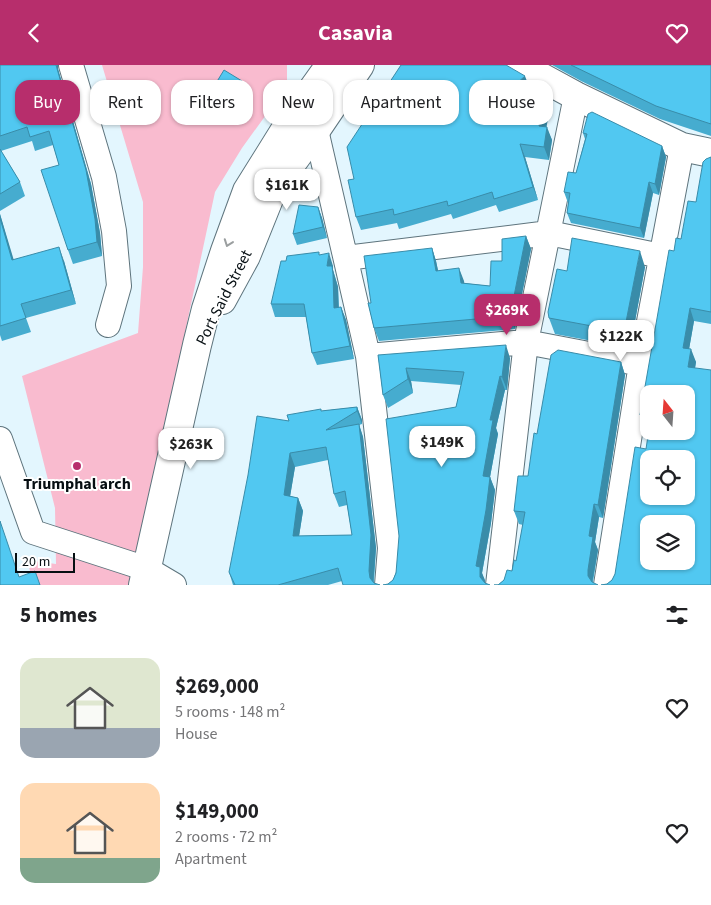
<!DOCTYPE html>
<meta charset="utf-8">
<style>
:root{--surface:#fff;--page:#f2f2f2;--text:#202124;--muted:#757577;--accent:#b72e6c}
body{margin:0;font-family:"Source Sans 3",sans-serif;background:var(--page);color:var(--text);height:100vh;display:flex;flex-direction:column;font-size:19px;white-space:nowrap}
*{box-sizing:border-box;margin:0}
p{font-size:16px;color:var(--muted)}
.icon{flex:none;width:28px;height:28px;fill:none;stroke:currentColor;stroke-width:2;stroke-linecap:round;stroke-linejoin:round}
.map{position:relative;height:520px;overflow:hidden}
.side{display:flex;flex-direction:column;background:var(--surface);flex:1}
.side>*{flex:none}
.guide{position:absolute;left:15px;top:15px;width:681px;height:45px;display:flex;gap:10px}
.needle{width:32px;rotate:343deg}
.fabs{position:absolute;left:640px;top:320px;display:grid;gap:10px}
.fabs a{display:grid;place-items:center;width:55px;height:55px;border-radius:10px;background:var(--surface);box-shadow:0 1px 4px #0004;font-size:25px}
.scale{position:absolute;left:15px;bottom:12px;width:60px;box-sizing:border-box;padding-left:5px;border:2px solid #060e12;border-top:0;font-size:14px;line-height:18px;white-space:nowrap;color:#060e12;-webkit-text-stroke:4px #fff;paint-order:stroke}
.price{position:absolute;translate:-50% -42px;padding:0 11px;border-radius:10px;background:#fff;color:#222;font-size:16px;line-height:32px;filter:drop-shadow(0 1px 2px #0008)}
.price::after{content:'';position:absolute;left:50%;top:30px;width:15px;height:11px;margin-left:-8px;background:inherit;clip-path:polygon(0 0,100% 0,50% 100%)}
.price.active{background:var(--accent);color:#fff}
ul{padding:0;list-style:none}
li{display:flex;align-items:center;gap:15px;height:125px;padding:0 20px}
li span{display:grid;place-items:center;flex:none;width:140px;height:100px;border-radius:15px;color:#555}
li>.icon{margin-inline-start:auto}
span .icon{width:60px;height:60px;fill:#fffc;stroke-width:1}
li b{font-size:21px}
h2{display:flex;justify-content:space-between;align-items:center;height:60px;padding:0 20px;font-size:21px}
.tag{padding:0 18px;border-radius:15px;background:var(--surface);box-shadow:0 1px 4px #0004;font-size:18px;line-height:45px}
.tag.active{background:var(--accent);color:#fff}
header{display:flex;justify-content:space-between;align-items:center;height:65px;padding:0 20px;background:var(--accent);color:#fff;font-size:22px;font-weight:700}
.map>svg:first-child{display:block}
.green{fill:#f9bbcf}
.lines{fill:none;stroke-linecap:round;stroke-linejoin:round}
.street-casing{stroke:#5e747d;stroke-width:26}
.secondary-casing{stroke:#5e747d;stroke-width:30}
.street{stroke:#fff;stroke-width:24}
.secondary{stroke:#fff;stroke-width:28}
.wall{fill:#46accf;fill-rule:evenodd}
.shaded-wall{fill:#398ca9}
.building{fill:#51c8f1;stroke:#398ca9;fill-rule:evenodd}
.oneway{stroke:#9b9fa0}
.poi-dot{fill:#b72e6c;stroke:#fff;stroke-width:2}
.labels{text-anchor:middle;stroke-width:4;stroke-linejoin:round;paint-order:stroke}
.street-label{font-size:16px;fill:#060e12;stroke:#fff}
.poi-label{font-size:16px;font-weight:bold;fill:#060e12;stroke:#fff}
</style>
<header><svg class="icon" aria-label="back" viewBox="0 0 24 24"><path d="M15 5l-7 7 7 7"/></svg>Casavia<svg class="icon" aria-label="heart" viewBox="0 0 24 24"><path d="M12 20l-8-8c-3-5 5-10 8-4 3-6 11-1 8 4z"/></svg></header>
<div class="map">
<svg width="711" height="520" viewBox="0 0 711 520">
<rect width="100%" height="100%" fill="#e3f6fe"/>
<path class="green" d="M102 0H287V15L281 29 242 83 215 127 131 520H34L27 495 56 499 55 443 22 311 138 268 143 202V137Z"/>
<g class="lines">
<defs>
<path id="street" d="M71 0 104 112 114 166 119 221 108 260
M316 65 368 291 390 483 387 520
M346 193 549 168 661 191
M368 291 526 277 641 299
M0 374 33 467 147 504 174 520
M498 520 526 277 576 31
M606 520 641 299 682 82"/>
<path id="secondary" d="M519 0 576 31 682 82 711 88
M222 235 246 191 273 124 316 65 360 0
M143 520 197 280 206 244 225 186 247 126 295 49 330 0"/>
</defs>
<use href="#street" class="street-casing"/>
<use href="#secondary" class="secondary-casing"/>
<use href="#street" class="street"/>
<use href="#secondary" class="secondary"/>
</g>
<path class="wall" d="M0 0 58 4 91 119 100 168 102 191 73 199 68 185 59 100 53 80 35 86 32 76 1 86 20 117 25 131 0 146Z
M552 0H711V71L660 54 581 16Z
M213 23 246 27 230 47 217 33Z
M530 24 521 32 544 36 549 49 546 62 552 75 549 95 525 92 538 135 499 147 496 140 453 154 451 149 399 164 397 158 361 165 356 152 354 114Z
M583 68 662 81 666 92 659 130 653 128 644 173 571 158 567 148 568 138 564 127 576 108 585 74Z
M711 92V259L694 256 689 284 696 297 695 303 711 520 607 519 612 515 615 509 646 384 686 366 649 329V364L645 363 640 350 674 186 681 174 696 137Z
M318 142 322 153 327 173 297 180 293 169Z
M0 149 13 195 64 196 76 239 26 253 31 267 2 276 0 270Z
M526 171 531 184 515 264 379 276 374 263 371 238 432 183 436 196 438 206 464 216V218L490 221 502 196Z
M320 190 333 201V205L338 222 339 243 341 242 346 255 354 294 317 300 312 288 306 252H275L271 239 286 196Z
M645 202 630 283 555 269 549 253 567 206Z
M378 290 510 293 507 325H505L496 363 498 369 490 412 495 425 491 458 482 508 485 518 388 519 393 515 456 342 461 320 411 316 413 328 388 343 383 330Z
M621 297 625 310 603 453 599 452 595 477 598 485 593 517 498 520 504 515 512 506 516 496 523 460 519 459 514 446 528 411 537 369Z
M357 342 362 355V359L359 360 363 372 376 483 374 517 342 516 328 520H233L229 507 289 356 321 346ZM328 395 334 429 339 442 347 440 352 470 299 471 303 446 298 433 290 431 295 402Z"/>
<path class="shaded-wall" d="M56 0H58V4L91 119 100 168 102 191 97 177Z
M525 11 530 24 510 42 505 29Z
M242 16 246 27 230 47 226 36Z
M544 36 549 49 544 74 539 61Z
M547 62 552 75 549 95 544 82Z
M520 79 525 92 538 135 533 122Z
M662 81 666 92 659 130 655 119Z
M649 117 653 128 644 173 640 163Z
M318 142 322 153 327 173 323 162Z
M0 149 18 209 12 195 0 153Z
M526 171 531 184 515 264 510 251Z
M59 182 64 196 76 239 71 225Z
M432 183 436 196 441 219 436 206Z
M640 186 645 202 630 283 624 267Z
M329 188 333 201V205L338 222 339 256 334 243 327 201Z
M459 203 464 216 466 231 461 218Z
M341 242 346 255 354 294 350 281Z
M690 243 694 256 687 296 683 283Z
M506 280 510 293 507 325 502 312Z
M691 284 696 297 693 315 688 302Z
M621 297 625 310 603 453 598 440Z
M406 303 411 316 413 328 408 314Z
M500 311 505 325 496 363 498 369 490 412 495 425 491 458 482 508 485 515V520H483L476 501 483 411 490 355Z
M357 342 362 355V359L357 346Z
M359 359 363 372 376 483 373 520 370 513 369 506Z
M290 388 295 402 288 444 284 430Z
M298 433 303 446 297 484 293 471Z
M594 439 599 452 595 477 598 485 592 518 588 511V505L589 471Z"/>
<path class="building" d="M0 0H56L86 105 95 154 97 177 68 185 41 105 59 100 49 66 30 72 27 62 0 71Z
M401 0H506L525 11 505 29 544 36 539 61 547 62 544 82 520 79 533 122 494 134 492 127 448 141 447 136 394 150 393 144 356 152 348 115 354 114 347 82Z
M571 0H711V59L656 41Z
M224 5 242 16 226 36 213 23Z
M592 47 662 81 655 119 649 117 640 163 567 148 570 128 564 127 568 107 576 108 587 69 583 68 588 49Z
M0 84 20 117 0 129Z
M711 92V247L690 243 683 283 691 284 688 302 711 305V520H601L607 519 612 515 615 509 635 382 646 384 649 364V366H686V329H649V352L640 350 669 185 674 186 676 173 681 174 688 136 696 137 703 97 706 94ZM649 394H686V431H649ZM649 459H686V496H649Z
M299 140 318 142 323 162 293 169Z
M0 153 12 195 59 182 71 225 21 239 26 253 0 261Z
M526 171 510 251 374 263 368 238H371L364 191 432 183 436 206 459 203 461 218 490 221 491 196H502V174Z
M572 173 640 186 624 267 549 253 548 247 557 204 567 206Z
M319 187V190L329 188 327 201H332L333 209 334 243 341 242 350 281 312 288 304 239H271L281 196H286L287 191Z
M506 280 502 312 500 311 490 355H493L483 411 490 412 486 445 476 501 480 502V512L485 518 490 520H383L388 519 393 515 396 508 399 471 386 354 456 342 464 307 406 303 408 314 383 330 378 290Z
M558 285 621 297 598 440 594 439 589 471 593 472 588 505V511L592 517 598 520H494H498L504 515 507 505 512 506 514 495 516 496 525 447 514 446 518 411H528L534 368 537 369 551 290Z
M357 342V346L326 365 359 359 371 470 369 506 370 513 374 518 380 520H343L338 503 278 520H235L229 507 248 410 257 351 289 356 287 350 321 344V346ZM326 382 334 429 345 426 352 470 293 471 298 433 284 430 290 388Z
M0 456 19 512 35 506 40 520H0Z"/>
<defs><path id="oneway-chevron" d="M-2-3.5L2.5 0L-2 3.5" fill="none" stroke-width="1.6" stroke-linecap="round" stroke-linejoin="round" transform="scale(1.25)"/></defs>
<use class="oneway" href="#oneway-chevron" transform="translate(228 178) rotate(110)"/>
<circle class="poi-dot" cx="77" cy="401" r="5"/>
<g class="labels">
<g class="street-label">
<text transform="translate(223 232) rotate(-63)" y="6">Port Said Street</text>
</g>
<g class="poi-label">
<text x="77" y="424">Triumphal arch</text>
</g>
</g>
</svg>
<div class="fabs">
<a><svg class="needle" viewBox="-14 -14 28 28"><path d="M0-13l5 13h-10z" fill="#e53935"/><path d="M0 13l5-13h-10z" fill="#757577"/></svg></a>
<a><svg class="icon" aria-label="locate" viewBox="0 0 24 24"><circle cx="12" cy="12" r="6"/><path d="M12 2v4M12 18v4M2 12h4M18 12h4"/></svg></a>
<a><svg class="icon" aria-label="layers" viewBox="0 0 24 24"><path d="M12 4l9 5-9 5-9-5zM3 14l9 5 9-5"/></svg></a>
</div>
<div class="scale">20 m</div>
<b class="price" style="left:287px;top:146px">$161K</b>
<b class="price active" style="left:507px;top:271px">$269K</b>
<b class="price" style="left:621px;top:297px">$122K</b>
<b class="price" style="left:442px;top:403px">$149K</b>
<b class="price" style="left:191px;top:405px">$263K</b>
<div class="guide">
<a class="tag active">Buy</a>
<a class="tag">Rent</a>
<a class="tag">Filters</a>
<a class="tag">New</a>
<a class="tag">Apartment</a>
<a class="tag">House</a>
</div>
</div>
<section class="side">
<h2>5 homes<svg class="icon" aria-label="filters" viewBox="0 0 24 24"><path d="M4 7h16M4 17h16"/><circle cx="9" cy="7" r="2"/><circle cx="15" cy="17" r="2"/></svg></h2>
<ul>
<li><span style="background:linear-gradient(#dfe7d0 70%,#9aa5b1 0)"><svg class="icon" aria-label="home" viewBox="0 0 24 24"><path d="M3 11l9-7 9 7M6 9v11h12V9"/></svg></span><div><b>$269,000</b><p>5 rooms · 148 m²</p><p>House</p></div><svg class="icon" aria-label="heart" viewBox="0 0 24 24"><path d="M12 20l-8-8c-3-5 5-10 8-4 3-6 11-1 8 4z"/></svg></li>
<li><span style="background:linear-gradient(#ffd9b3 75%,#7fa58c 0)"><svg class="icon" aria-label="home" viewBox="0 0 24 24"><path d="M3 11l9-7 9 7M6 9v11h12V9"/></svg></span><div><b>$149,000</b><p>2 rooms · 72 m²</p><p>Apartment</p></div><svg class="icon" aria-label="heart" viewBox="0 0 24 24"><path d="M12 20l-8-8c-3-5 5-10 8-4 3-6 11-1 8 4z"/></svg></li>
</ul>
</section>
